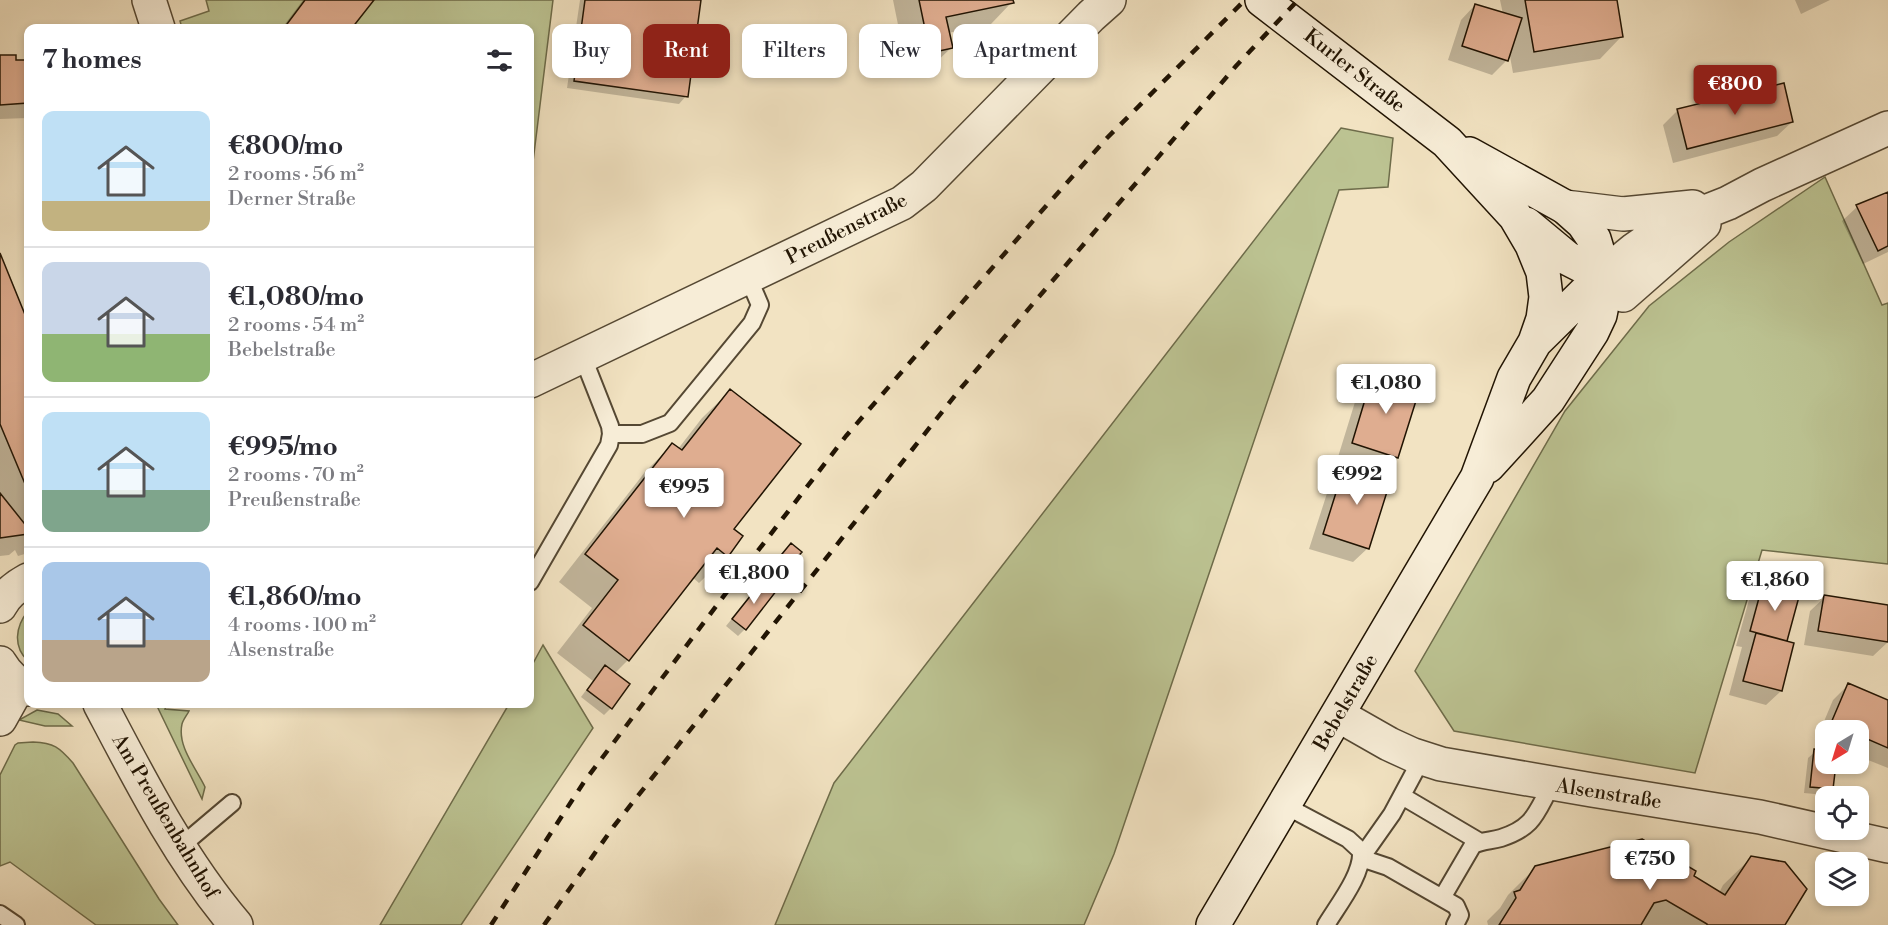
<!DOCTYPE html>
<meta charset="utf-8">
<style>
:root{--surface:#fff;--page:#f7f7f7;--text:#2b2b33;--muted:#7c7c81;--line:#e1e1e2;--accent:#8f2418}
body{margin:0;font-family:"Libre Bodoni",serif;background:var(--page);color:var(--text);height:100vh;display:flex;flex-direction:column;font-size:22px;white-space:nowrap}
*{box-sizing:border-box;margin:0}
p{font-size:20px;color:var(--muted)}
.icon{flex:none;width:33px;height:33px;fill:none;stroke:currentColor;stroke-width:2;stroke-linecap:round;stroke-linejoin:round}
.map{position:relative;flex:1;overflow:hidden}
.side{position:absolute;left:24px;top:24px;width:510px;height:684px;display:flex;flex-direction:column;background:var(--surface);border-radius:12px;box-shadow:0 3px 9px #0003}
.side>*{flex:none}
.guide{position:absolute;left:552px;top:24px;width:570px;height:54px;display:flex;gap:12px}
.needle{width:39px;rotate:218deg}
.controls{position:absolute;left:1815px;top:720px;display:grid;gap:12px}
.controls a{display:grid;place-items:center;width:54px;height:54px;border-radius:12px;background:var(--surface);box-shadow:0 3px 9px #0003;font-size:30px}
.price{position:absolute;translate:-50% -51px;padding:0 14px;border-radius:6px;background:#fff;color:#222;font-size:20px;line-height:39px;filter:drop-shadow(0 2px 3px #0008)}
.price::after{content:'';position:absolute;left:50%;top:36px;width:18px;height:14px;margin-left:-9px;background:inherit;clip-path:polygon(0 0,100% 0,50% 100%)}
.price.current{background:var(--accent);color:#fff}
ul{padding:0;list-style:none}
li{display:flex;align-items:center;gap:18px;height:150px;padding:0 18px}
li+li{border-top:2px solid var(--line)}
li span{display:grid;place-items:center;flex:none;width:168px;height:120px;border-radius:12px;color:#555}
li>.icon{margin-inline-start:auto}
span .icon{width:72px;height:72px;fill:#fffc;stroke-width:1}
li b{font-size:26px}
h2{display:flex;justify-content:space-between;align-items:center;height:72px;padding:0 18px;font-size:26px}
.pill{padding:0 21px;border-radius:12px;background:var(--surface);box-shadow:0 3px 9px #0003;font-size:21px;line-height:54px}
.pill.current{background:var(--accent);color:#fff}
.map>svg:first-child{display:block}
.green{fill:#bcc392;stroke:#6e6c4a;stroke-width:1.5}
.shadow{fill:#0003}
.building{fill:#dfad90;stroke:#211403;stroke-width:1.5}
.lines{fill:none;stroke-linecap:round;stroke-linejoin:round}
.service-casing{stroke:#554833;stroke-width:20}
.minor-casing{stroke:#554833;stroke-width:36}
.tertiary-casing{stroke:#554833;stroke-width:36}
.secondary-casing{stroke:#211403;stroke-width:36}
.service{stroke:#f7edd7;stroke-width:16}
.minor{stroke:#f7edd7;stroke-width:33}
.tertiary{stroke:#f7edd7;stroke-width:33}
.secondary{stroke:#f7edd7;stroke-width:33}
.rail{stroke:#211403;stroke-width:4.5;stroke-dasharray:10 10;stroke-linecap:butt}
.labels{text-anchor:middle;stroke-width:5;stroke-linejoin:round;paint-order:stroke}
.street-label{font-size:20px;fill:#211403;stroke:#f7edd7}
</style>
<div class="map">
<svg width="1888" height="925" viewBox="0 0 1888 925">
<rect width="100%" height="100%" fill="#f2e3c2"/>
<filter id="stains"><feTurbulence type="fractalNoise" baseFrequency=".00333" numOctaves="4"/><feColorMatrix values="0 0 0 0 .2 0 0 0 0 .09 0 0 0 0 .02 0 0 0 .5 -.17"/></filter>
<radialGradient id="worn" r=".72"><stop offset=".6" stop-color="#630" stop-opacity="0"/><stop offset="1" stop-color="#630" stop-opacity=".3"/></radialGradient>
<path class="green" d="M206 0H553L530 186V28H182L180 21 209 11Z
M1341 128 1393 138 1388 187 1339 190 1114 854 1084 925H775L834 783Z
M1825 177 1882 305 1888 303V564L1762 550 1695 773 1454 731 1415 671 1565 411 1649 306 1729 242Z
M28 611V661C13 647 15 627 28 611Z
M543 645 593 728 461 925H380L509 704H530V669Z
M156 704H167L165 709 189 711C187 715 183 720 182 724 177 746 196 768 205 787L202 799Z
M37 710 58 714 72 726H45L19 720Z
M33 742C54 743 59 747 73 763L159 899 178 925H96L10 862 0 866V775L15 745 18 743Z"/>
<path class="shadow" d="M303 0H372L350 28H282Z
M580 0H700L686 96 679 104 567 88Z
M893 0H1012V2L991 24 948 33 951 48 929 69 908 74Z
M1500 0H1615L1621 37 1600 59 1513 73 1509 51 1507 60 1492 75 1448 60 1461 20 1475 5 1503 14Z
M1795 0H1830L1801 14Z
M0 56 14 61H28V118L0 119Z
M1678 110 1792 122 1777 136 1673 163 1663 125Z
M1888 193V252L1863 264 1842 221 1857 207Z
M0 257 28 326V553L18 556 15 550 9 555 0 556Z
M1374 375 1397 457 1382 472 1338 457 1359 389Z
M730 391 732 529 727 556 699 583 692 577 628 660 614 674 611 708 604 715 581 697 593 681 557 653 592 608 559 582 645 472 672 445 678 449 702 418Z
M1346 466 1368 548 1353 562 1309 549 1331 481Z
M784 552 791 562 784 569 776 562Z
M1763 585 1798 594 1785 642 1793 644 1781 691 1766 705 1729 695 1742 647 1736 646 1749 600Z
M756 589 745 629 738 636 726 626Z
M1825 597 1888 607V642L1873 656 1804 645 1810 611Z
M1848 685 1888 702V768L1858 756V730H1826V764H1834L1832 788 1825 795 1804 793 1808 758 1816 751 1821 740 1817 738 1833 700Z
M1751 858 1783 925H1488L1487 921 1500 908 1508 895 1536 867 1692 876 1719 893 1723 885Z"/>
<path class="building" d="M305 0H374L352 28H284Z
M585 0H701L688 97 574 81Z
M919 0H1013L1014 3 946 17 953 48 930 53Z
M1525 0H1617L1623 37 1534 52Z
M1475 4 1522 18 1508 61 1462 46Z
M0 55H16V60H28V103L0 105Z
M1784 83 1793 122 1687 149 1677 109Z
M1888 192V246L1878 251 1856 205Z
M0 253 28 322V491L0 424Z
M1373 373 1420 388 1398 458 1352 443Z
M730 389 801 444 734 529 743 536 728 557 717 548 629 661 583 625 618 580 585 554 672 443 682 450Z
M1345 464 1391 479 1369 549 1323 534Z
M0 493 28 528V534L0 538Z
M791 543 802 552 792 563 782 554Z
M763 580 777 590 746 630 732 619Z
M1763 583 1800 593 1787 641 1750 631Z
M1824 595 1888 605V642L1818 631Z
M1756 633 1794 643 1782 691 1743 681Z
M605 665 630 684 612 709 587 690Z
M1848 683 1888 700V748L1858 735V730H1847L1831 723Z
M1814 749 1826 750V764H1836L1833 789 1810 787Z
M1642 839 1696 871 1694 876 1725 895 1751 856 1785 862 1807 889 1785 925H1707V924L1666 900 1654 903 1641 925H1499L1516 898 1514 892 1520 890 1535 866Z"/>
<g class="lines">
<defs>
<path id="service" d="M611 434H642L670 423 752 323 760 305 748 277
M530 582 609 445 611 434 610 426 582 355
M1422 758 1392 814 1361 858 1388 867 1456 906 1460 915 1455 925
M1402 796 1480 842
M1284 805 1348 839 1361 851C1363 874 1338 905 1326 925
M180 847 232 803
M1442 898 1473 845C1483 840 1491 841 1501 838 1535 827 1536 812 1552 784
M0 914 16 925"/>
<path id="minor" d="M149 0 158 28
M1338 715 1389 744 1413 755 1441 764 1592 790 1760 817 1888 846
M0 719 19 685"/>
<path id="tertiary" d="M1565 207 1623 214 1693 207
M1639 280 1622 284 1602 276 1635 249 1667 227 1728 203 1762 185 1888 128
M1623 295 1704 224
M530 381 902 203 924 186 1091 16 1109 0
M0 606C6 594 17 586 28 580
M0 663C7 675 16 683 28 689
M100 704C140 780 180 859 236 925"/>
<path id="secondary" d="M1469 154 1565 207 1583 223 1594 239 1600 259 1604 295 1600 315 1592 332 1548 400 1488 466
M1526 224 1567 258 1602 276
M1536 341 1602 276
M1213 925 1477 478 1514 378 1535 342 1543 319 1546 297 1543 272 1532 245 1515 216 1447 142 1262 0"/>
</defs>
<use href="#service" class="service-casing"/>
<use href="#minor" class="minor-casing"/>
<use href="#tertiary" class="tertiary-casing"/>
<use href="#secondary" class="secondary-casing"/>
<use href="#service" class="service"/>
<use href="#minor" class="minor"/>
<use href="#tertiary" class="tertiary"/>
<use href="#secondary" class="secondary"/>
<path class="rail" d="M491 925 584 782 747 565 846 436 1039 214 1106 139 1245 0
M544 925 614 826 961 388 1236 66 1298 0"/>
</g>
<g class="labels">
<g class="street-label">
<text transform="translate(1355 70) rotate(38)" y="7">Kurler Straße</text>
<text transform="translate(846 228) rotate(-27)" y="7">Preußenstraße</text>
<text transform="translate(1345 702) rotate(-60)" y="7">Bebelstraße</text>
<text transform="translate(1609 793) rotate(9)" y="7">Alsenstraße</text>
<text transform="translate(166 816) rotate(59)" y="7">Am Preußenbahnhof</text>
</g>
</g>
<rect width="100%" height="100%" filter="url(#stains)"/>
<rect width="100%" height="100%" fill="url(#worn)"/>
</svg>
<div class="controls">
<a><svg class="needle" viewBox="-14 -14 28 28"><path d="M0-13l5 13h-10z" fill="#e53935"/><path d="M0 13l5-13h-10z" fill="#7c7c81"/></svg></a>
<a><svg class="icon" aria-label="locate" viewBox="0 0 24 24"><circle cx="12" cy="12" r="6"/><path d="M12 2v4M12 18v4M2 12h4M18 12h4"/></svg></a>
<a><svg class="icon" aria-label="layers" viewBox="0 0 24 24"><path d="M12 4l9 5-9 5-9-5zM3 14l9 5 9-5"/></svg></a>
</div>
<b class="price current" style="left:1735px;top:116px">€800</b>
<b class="price" style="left:1386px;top:415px">€1,080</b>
<b class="price" style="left:1357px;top:506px">€992</b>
<b class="price" style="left:684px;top:519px">€995</b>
<b class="price" style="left:754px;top:605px">€1,800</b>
<b class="price" style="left:1775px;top:612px">€1,860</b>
<b class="price" style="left:1650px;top:891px">€750</b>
<div class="guide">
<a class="pill">Buy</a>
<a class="pill current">Rent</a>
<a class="pill">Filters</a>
<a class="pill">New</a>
<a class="pill">Apartment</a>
</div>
<section class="side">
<h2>7 homes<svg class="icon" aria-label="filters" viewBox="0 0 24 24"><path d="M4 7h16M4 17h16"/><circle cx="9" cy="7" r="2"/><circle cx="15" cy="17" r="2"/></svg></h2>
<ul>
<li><span style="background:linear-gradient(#bfe0f5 75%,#c2b280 0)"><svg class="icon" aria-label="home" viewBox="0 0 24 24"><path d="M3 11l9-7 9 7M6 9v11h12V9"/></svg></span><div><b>€800/mo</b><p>2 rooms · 56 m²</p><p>Derner Straße</p></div></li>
<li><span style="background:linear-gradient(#c9d6e8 60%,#8fb573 0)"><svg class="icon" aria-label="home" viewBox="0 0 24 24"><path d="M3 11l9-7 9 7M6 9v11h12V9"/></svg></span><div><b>€1,080/mo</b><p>2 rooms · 54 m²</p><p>Bebelstraße</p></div></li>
<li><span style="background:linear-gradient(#bfe0f5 65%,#7fa58c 0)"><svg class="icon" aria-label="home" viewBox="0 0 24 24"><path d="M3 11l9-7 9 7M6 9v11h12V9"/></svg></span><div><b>€995/mo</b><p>2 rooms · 70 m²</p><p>Preußenstraße</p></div></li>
<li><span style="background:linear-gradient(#a9c7e8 65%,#b9a48a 0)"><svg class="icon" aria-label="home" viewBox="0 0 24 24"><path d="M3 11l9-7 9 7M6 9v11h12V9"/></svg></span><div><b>€1,860/mo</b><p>4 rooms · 100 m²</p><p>Alsenstraße</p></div></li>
</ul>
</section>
</div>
